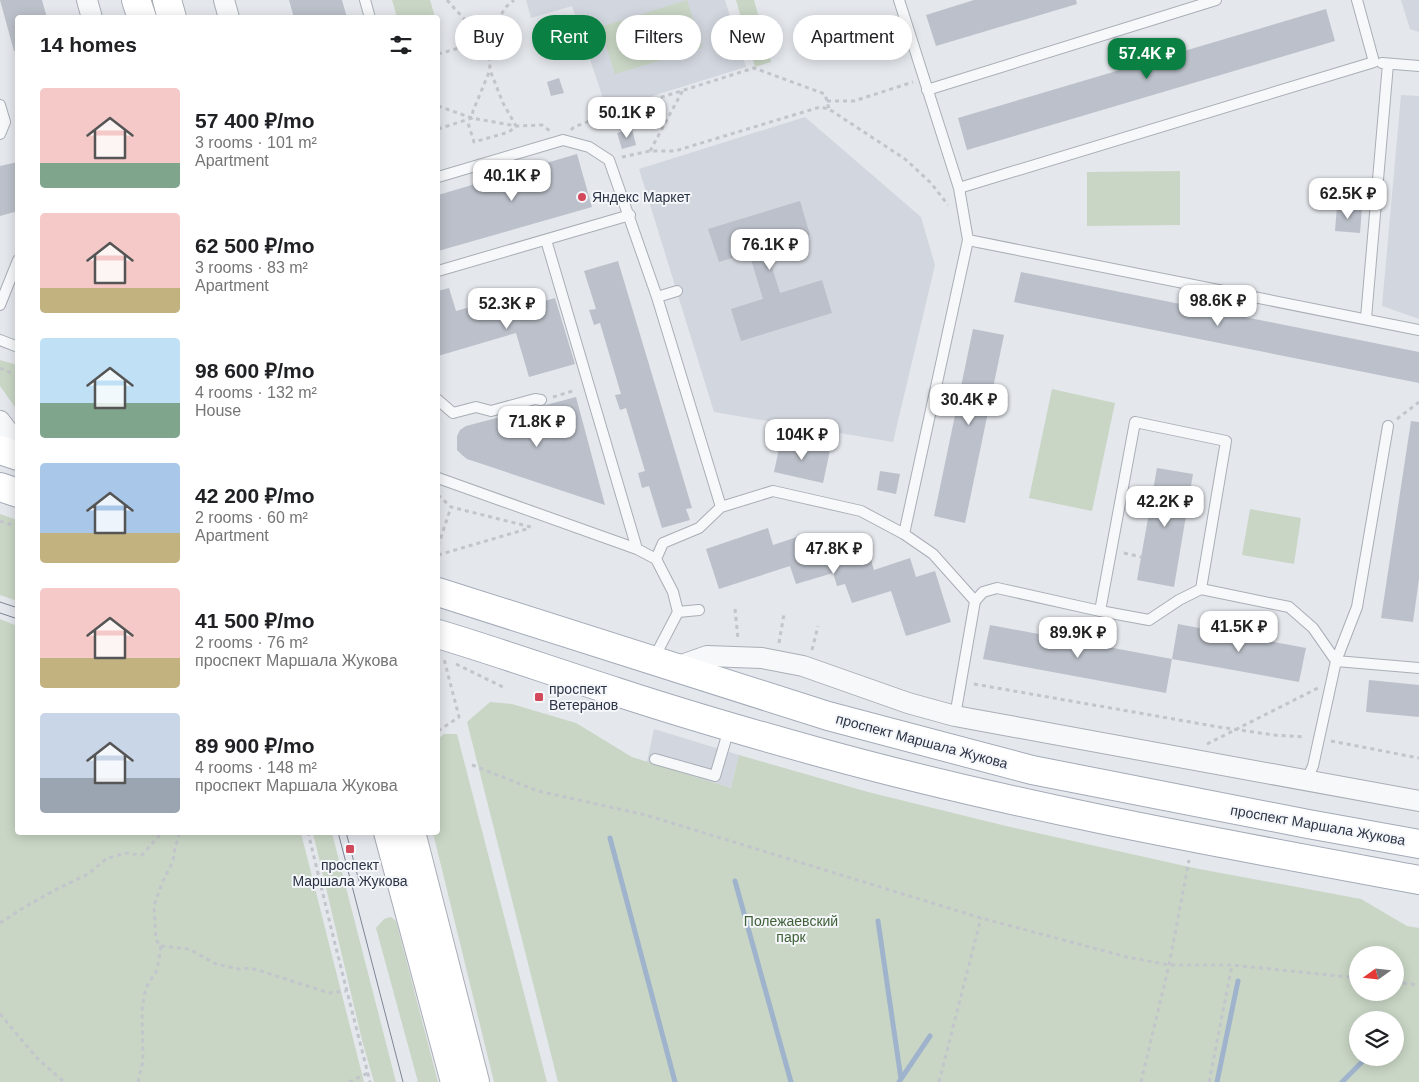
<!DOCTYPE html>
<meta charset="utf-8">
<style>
:root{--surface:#fff;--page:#f6f6f6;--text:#202124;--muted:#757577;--accent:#0b8043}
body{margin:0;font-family:Arial,sans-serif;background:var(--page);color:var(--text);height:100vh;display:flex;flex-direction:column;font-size:19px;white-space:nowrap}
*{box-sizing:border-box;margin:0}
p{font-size:16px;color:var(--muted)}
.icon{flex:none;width:28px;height:28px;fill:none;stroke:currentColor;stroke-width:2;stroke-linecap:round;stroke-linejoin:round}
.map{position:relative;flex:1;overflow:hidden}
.details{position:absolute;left:15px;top:15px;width:425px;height:820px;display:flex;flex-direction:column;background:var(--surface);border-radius:5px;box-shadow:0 2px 12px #0003}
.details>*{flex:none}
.hud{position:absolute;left:455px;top:15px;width:475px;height:45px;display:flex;gap:10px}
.needle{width:32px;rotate:255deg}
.buttons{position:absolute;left:1349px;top:946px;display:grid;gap:10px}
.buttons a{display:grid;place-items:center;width:55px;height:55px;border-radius:50%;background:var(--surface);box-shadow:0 2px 12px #0003;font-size:25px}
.price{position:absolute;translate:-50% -42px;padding:0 11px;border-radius:10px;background:#fff;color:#222;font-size:16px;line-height:32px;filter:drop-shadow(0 1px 2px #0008)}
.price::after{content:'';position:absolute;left:50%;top:30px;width:15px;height:11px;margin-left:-8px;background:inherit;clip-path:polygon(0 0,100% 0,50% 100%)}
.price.current{background:var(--accent);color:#fff}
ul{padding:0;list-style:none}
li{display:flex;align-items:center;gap:15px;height:125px;padding:0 25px}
li span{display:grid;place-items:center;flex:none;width:140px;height:100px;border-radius:5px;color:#555}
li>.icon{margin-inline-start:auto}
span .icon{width:60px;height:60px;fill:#fffc;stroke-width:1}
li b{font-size:21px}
h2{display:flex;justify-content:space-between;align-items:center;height:60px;padding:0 25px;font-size:21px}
.chip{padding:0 18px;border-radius:22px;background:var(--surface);box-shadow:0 2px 12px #0003;font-size:18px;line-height:45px}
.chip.current{background:var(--accent);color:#fff}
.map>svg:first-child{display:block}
.built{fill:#d2d6de}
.green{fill:#c9d6c5;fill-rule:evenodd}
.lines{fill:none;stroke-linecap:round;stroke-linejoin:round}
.stream{stroke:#9fb4cc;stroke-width:5}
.building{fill:#bbc0ca}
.lane-casing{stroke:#a9aeb7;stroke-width:12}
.street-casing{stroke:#a9aeb7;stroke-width:22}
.secondary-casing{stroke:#a9aeb7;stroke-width:30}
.primary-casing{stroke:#a3abb8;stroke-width:30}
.path{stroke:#c2c5cb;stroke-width:3;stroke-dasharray:4 4;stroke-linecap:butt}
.lane{stroke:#f7f8fa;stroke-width:10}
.street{stroke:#f7f8fa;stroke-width:20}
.secondary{stroke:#fff;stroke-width:28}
.primary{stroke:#fff;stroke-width:28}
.tram{stroke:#7d8696;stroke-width:1}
.poi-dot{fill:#d1495b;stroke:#f4f6f9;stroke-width:2}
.labels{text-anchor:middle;stroke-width:4;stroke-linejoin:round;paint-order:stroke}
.poi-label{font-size:14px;fill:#2b3445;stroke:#f4f6f9;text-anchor:start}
.street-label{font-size:14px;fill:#2b3445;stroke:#f4f6f9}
.park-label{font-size:14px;fill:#3f6138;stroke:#f4f6f9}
</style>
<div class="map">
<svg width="1419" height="1082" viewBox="0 0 1419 1082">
<rect width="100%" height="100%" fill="#e4e7ec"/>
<path class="built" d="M526 0H725L746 67 607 110 572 6 531 18Z
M1401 0H1419V32L1410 29Z
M1401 95 1419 96V319L1382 306Z
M805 117 921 217 935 265 893 442 714 412 639 169Z
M654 729 739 755 731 788 647 762Z"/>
<path class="green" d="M392 0H430L435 17H397Z
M687 0 702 48 615 74 600 27Z
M736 0H754L771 62 755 67Z
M1180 171V225L1087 226V172Z
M0 360 17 365V410L0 386Z
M1052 389 1115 403 1092 511 1029 498Z
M1250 509 1301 518 1294 564 1242 555Z
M0 514 17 520V601L0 595Z
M0 619 17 626 18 832 301 833 364 1082H0Z
M490 702 512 704 576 723 632 757 731 788 739 755 868 792 1006 826 1194 868 1361 899 1407 926 1419 928V1082H558L467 722ZM1358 955H1395V992H1358ZM1358 1020H1395V1058H1358Z
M444 734H457L547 1082H494L433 833 438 832V739Z
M313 833H332L396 1082H374L362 1040Z
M391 917 396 921 438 1082H418L376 928 384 919Z"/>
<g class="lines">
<path class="stream" d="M610 838 675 1082
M735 881 791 1082
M878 921 901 1079
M899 1082 930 1036
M1217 1082 1238 981
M1342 1082 1366 1058"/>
</g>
<path class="building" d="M0 0H42L47 18H18V51H14Z
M289 0H342L347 18H294Z
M974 0H1076L1077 4 936 46 926 15Z
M1326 9 1335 41 967 150 958 118Z
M860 15 867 34 851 40 844 20Z
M559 78 564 93 551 96 547 82Z
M632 129 636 145 622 149 617 133Z
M577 154 592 207 438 251V195Z
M18 162V211L0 216V166Z
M800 201 810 235 766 248 780 293 822 280 832 313 741 341 731 309 763 299 749 253 719 262 708 229Z
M1337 206 1362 208 1360 233 1335 231Z
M618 261 692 508 686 509 690 520 662 528 649 486 642 488 638 473 645 471 626 408 620 410 615 395 621 394 600 323 594 325 589 310 596 309 584 271Z
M1021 272 1419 352V383L1014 302Z
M449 288 456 311 515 294 519 308 555 298 575 364 529 377 516 333 438 356V291Z
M973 329 1004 335 965 523 934 516Z
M576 397 605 505 467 459 462 455 457 450V436L460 430 466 426Z
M1411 421 1419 422V579L1413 622 1381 618Z
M781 439 830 450 823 483 774 472Z
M1157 468 1193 474 1174 587 1137 580Z
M880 471 900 474 896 494 877 490Z
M768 528 773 545 809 533 815 552 825 549 831 566 869 553 874 570 910 558 916 577 935 571 951 622 906 636 891 591 852 603 845 584 837 586 833 573 796 584 790 566 719 589 706 549Z
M1178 624 1306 648 1299 682 1172 659Z
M990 625 1172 659 1166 693 983 659Z
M1369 680 1419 685V717L1366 712Z"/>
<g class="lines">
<defs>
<path id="lane" d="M365 0 370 18
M899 0 959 188 968 240 904 534
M1382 63 1419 66
M927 90 1216 0
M0 105 5 122 0 134
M438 177 563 140 589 147 609 160 657 297 721 507
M959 188 1374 62 1357 0
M546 240 637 549
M968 240 1419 330
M438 271 630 215
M657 297 677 291
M0 305 18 260
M1366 318 1388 64
M0 340 18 347
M438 400 453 413 476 407 491 411 535 399 541 400
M1388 426 1357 607 1336 661 1419 668
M438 478 637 549 656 559 673 592 678 612 653 660
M656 559 663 543 699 528 721 507 773 491 861 511 904 534 933 554 975 601 983 592 997 588 1100 611 1149 620 1179 600 1201 589 1289 607 1313 628 1336 661 1313 766 1306 781
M1100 611 1135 422 1226 441 1201 589
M678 612 699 610
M955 716 975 601
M655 759 715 776 729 729"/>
<path id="street" d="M87 0 92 18
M224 0 229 18
M0 421 18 445
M673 668 707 656 762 658 803 666 908 703 955 716 1419 801"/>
<path id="secondary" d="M136 0 142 18
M167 0 172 18
M388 832 455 1082
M411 832 475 1082"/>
<path id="primary" d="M0 450 18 456
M0 487 18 493
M438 592 828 716 1032 770 1308 824 1419 844
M438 634C498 652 557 673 617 692 684 714 753 734 822 753 1018 807 1219 843 1419 880"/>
</defs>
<use href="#lane" class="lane-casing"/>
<use href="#street" class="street-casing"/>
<use href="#secondary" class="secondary-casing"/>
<use href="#primary" class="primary-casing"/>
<path class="path" d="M447 0 484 41 489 52 490 70 503 103 516 126 509 132 474 142 467 120
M438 54 484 41 506 7 514 0
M827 101H854L913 82
M438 106 472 118 516 126 542 125 550 131
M438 129 472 118 473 111 490 70
M571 130 574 127 608 114 754 68 825 94 829 109
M650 151 683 90
M622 157 650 151H675L820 107 829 109 905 159 931 183 948 205
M0 368 18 376
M553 397 576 390
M1397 419 1419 402
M1135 492 1152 495
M438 495 451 507 531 527
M0 521 18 527
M438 546 451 507
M1124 553 1141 557
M438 555 530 528
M735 609 738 639
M779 643 784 614
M812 650 818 626
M456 664 505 688
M974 684 1219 727 1274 735 1305 737
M438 731 459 717 444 659
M1331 741 1419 758
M1207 744 1318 688
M472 765 538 791 646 815 981 918 1127 957 1169 965H1232L1358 978
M308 832 334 940 370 1082
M0 923 23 908 57 889 88 874 106 859 125 853 142 855 159 836 167 832
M161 946 189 949 216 964 239 969 250 968 261 971 329 993 346 991
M1395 982 1419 985
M0 1014 37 1058 64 1082
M138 1082 143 1061 142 1011 144 996 147 986 157 970 161 946 156 940 154 906 162 883 173 861 175 848 180 832
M349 1082 368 1073
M939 1082 981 918
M1141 1082 1169 965 1189 860
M1209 1082 1232 965"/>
<use href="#lane" class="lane"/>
<use href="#street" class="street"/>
<use href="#secondary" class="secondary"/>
<use href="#primary" class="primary"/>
<path class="tram" d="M0 602 18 608
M0 613 18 619
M338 832 403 1082
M346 832 359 881"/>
</g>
<g class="poi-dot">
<circle cx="582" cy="197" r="5"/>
<rect x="534" y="692" width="10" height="10" rx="2.5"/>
<rect x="345" y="844" width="10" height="10" rx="2.5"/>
</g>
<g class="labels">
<g class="poi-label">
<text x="592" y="202">Яндекс Маркет</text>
<text x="549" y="694">проспект<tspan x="549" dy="16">Ветеранов</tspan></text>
<text x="350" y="870" text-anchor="middle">проспект<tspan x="350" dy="16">Маршала Жукова</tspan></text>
</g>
<g class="street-label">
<text transform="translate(922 741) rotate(15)" y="5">проспект Маршала Жукова</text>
<text transform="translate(1318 825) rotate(10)" y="5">проспект Маршала Жукова</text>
</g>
<g class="park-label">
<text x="791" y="926">Полежаевский<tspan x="791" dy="16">парк</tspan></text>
</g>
</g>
</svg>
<div class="buttons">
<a><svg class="needle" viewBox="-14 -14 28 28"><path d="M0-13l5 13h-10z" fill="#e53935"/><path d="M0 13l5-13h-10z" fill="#757577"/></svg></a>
<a><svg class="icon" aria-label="layers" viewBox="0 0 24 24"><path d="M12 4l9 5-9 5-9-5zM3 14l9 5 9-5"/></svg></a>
</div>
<b class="price current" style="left:1147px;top:80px">57.4K ₽</b>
<b class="price" style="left:627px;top:139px">50.1K ₽</b>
<b class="price" style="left:512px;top:202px">40.1K ₽</b>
<b class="price" style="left:1348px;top:220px">62.5K ₽</b>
<b class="price" style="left:770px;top:271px">76.1K ₽</b>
<b class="price" style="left:1218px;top:327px">98.6K ₽</b>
<b class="price" style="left:507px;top:330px">52.3K ₽</b>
<b class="price" style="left:969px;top:426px">30.4K ₽</b>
<b class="price" style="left:537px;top:448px">71.8K ₽</b>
<b class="price" style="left:802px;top:461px">104K ₽</b>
<b class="price" style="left:1165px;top:528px">42.2K ₽</b>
<b class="price" style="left:834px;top:575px">47.8K ₽</b>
<b class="price" style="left:1239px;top:653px">41.5K ₽</b>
<b class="price" style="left:1078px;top:659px">89.9K ₽</b>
<div class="hud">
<a class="chip">Buy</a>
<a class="chip current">Rent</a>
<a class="chip">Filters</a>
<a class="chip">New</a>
<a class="chip">Apartment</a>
</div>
<section class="details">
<h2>14 homes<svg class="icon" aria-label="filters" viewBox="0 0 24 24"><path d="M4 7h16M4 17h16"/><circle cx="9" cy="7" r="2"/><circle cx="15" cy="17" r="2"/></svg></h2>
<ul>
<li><span style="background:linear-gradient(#f6c9c9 75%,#7fa58c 0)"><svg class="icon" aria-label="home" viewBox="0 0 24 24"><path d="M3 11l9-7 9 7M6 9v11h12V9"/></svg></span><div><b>57 400 ₽/mo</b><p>3 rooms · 101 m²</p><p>Apartment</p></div></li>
<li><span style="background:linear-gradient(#f6c9c9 75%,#c2b280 0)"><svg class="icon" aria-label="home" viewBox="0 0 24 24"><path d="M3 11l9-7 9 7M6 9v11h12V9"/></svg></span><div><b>62 500 ₽/mo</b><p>3 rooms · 83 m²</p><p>Apartment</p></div></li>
<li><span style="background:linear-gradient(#bfe0f5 65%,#7fa58c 0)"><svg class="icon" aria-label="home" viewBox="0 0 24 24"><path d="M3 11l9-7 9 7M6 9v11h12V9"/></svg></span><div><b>98 600 ₽/mo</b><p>4 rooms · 132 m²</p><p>House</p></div></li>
<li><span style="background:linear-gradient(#a9c7e8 70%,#c2b280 0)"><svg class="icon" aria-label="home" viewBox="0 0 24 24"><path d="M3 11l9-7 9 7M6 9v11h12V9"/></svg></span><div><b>42 200 ₽/mo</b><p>2 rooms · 60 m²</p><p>Apartment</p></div></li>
<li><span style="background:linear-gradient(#f6c9c9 70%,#c2b280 0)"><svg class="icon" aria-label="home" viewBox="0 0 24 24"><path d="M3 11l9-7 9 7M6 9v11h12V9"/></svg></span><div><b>41 500 ₽/mo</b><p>2 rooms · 76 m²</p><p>проспект Маршала Жукова</p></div></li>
<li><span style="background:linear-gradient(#c9d6e8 65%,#9aa5b1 0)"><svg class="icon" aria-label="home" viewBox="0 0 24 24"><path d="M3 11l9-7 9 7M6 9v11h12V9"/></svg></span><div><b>89 900 ₽/mo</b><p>4 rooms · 148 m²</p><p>проспект Маршала Жукова</p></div></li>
</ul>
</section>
</div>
